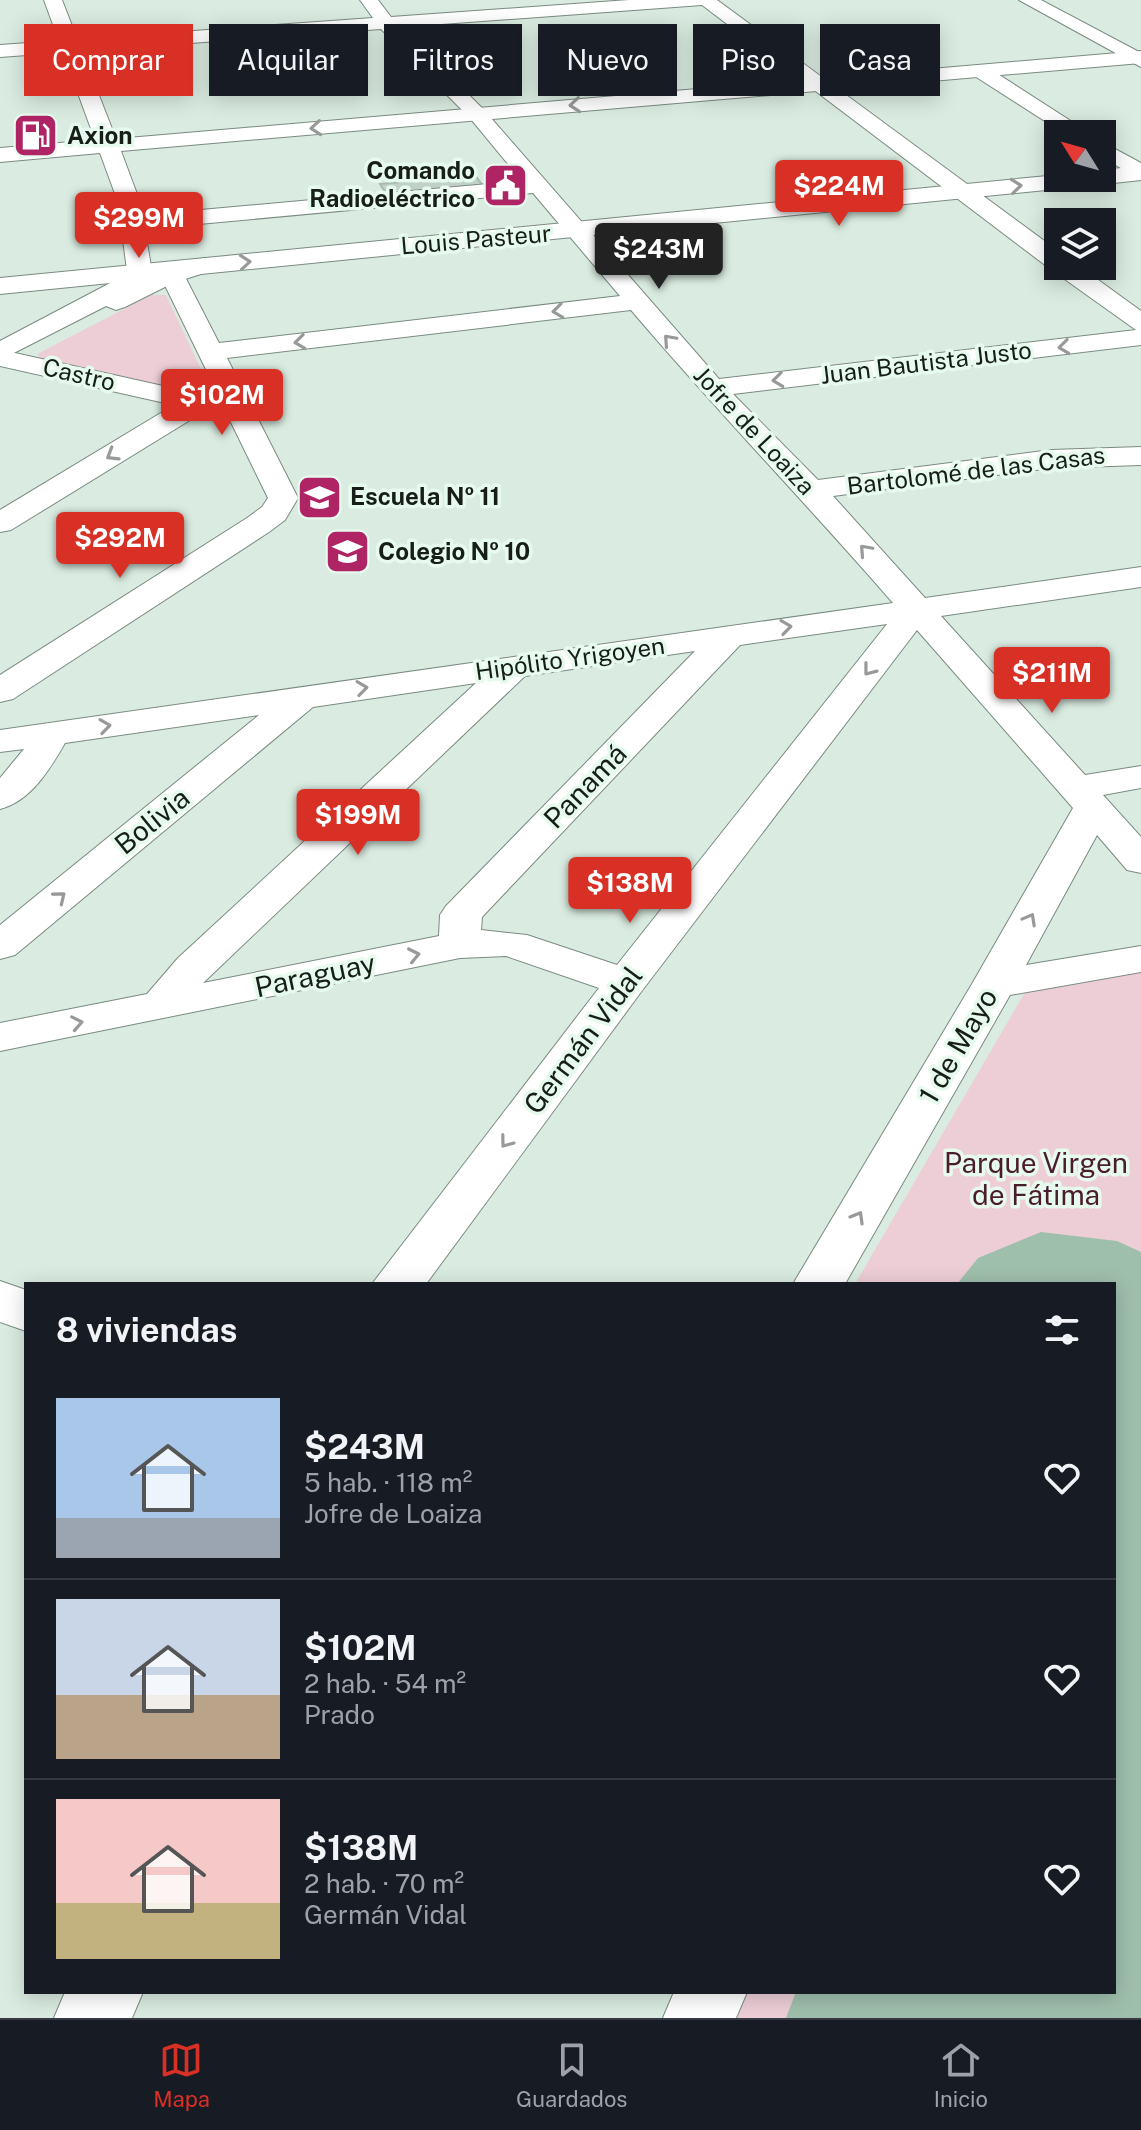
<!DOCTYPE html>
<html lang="es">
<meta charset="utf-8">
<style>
:root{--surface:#171b24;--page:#242831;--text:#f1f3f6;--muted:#9ea1a6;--line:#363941;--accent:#d93025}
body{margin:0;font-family:"Public Sans",sans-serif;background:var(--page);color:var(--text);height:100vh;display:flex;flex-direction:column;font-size:30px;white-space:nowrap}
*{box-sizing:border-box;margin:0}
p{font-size:26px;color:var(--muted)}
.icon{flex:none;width:44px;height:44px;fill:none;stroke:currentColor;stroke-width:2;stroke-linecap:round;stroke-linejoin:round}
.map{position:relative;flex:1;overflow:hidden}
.side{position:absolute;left:24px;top:1282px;width:1092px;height:712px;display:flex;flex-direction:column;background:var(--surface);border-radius:0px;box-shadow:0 4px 20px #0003}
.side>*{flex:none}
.top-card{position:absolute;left:24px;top:24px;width:1094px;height:72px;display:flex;gap:16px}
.needle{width:52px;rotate:307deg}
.tools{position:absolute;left:1044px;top:120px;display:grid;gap:16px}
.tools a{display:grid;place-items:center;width:72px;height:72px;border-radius:0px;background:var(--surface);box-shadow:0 4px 20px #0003;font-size:40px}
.price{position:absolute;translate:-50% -68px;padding:0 18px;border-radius:8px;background:var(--accent);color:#fff;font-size:26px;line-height:52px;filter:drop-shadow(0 2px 4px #0008)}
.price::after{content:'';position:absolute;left:50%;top:48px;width:24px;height:18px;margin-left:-12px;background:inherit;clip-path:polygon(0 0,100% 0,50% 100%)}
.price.selected{background:#222;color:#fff}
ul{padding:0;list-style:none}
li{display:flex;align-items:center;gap:24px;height:200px;padding:0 32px}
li+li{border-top:2px solid var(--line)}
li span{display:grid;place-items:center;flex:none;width:224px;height:160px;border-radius:0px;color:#555}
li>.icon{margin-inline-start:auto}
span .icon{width:96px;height:96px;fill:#fffc;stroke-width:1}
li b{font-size:34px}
h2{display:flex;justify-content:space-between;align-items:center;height:96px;padding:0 32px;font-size:34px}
.tag{padding:0 28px;border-radius:0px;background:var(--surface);box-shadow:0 4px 20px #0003;font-size:28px;line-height:72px}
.tag.selected{background:var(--accent);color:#fff}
.tab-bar{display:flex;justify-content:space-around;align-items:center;height:112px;border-top:2px solid var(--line);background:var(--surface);font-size:22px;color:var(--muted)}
.tab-bar a{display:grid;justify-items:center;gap:4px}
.tab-bar .selected{color:var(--accent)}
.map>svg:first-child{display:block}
.green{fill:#edced7}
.water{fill:#9fbfad}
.building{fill:#c0d2c7;stroke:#a8baaf;stroke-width:2}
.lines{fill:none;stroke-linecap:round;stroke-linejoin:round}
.minor-casing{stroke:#7a8b81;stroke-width:2}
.tertiary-casing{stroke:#7a8b81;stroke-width:2}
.secondary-casing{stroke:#7a8b81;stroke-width:2}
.minor{fill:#fff;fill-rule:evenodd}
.tertiary{fill:#fff;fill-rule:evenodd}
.secondary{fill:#fff;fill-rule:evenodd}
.oneway{stroke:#979a98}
.labels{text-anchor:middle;stroke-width:7;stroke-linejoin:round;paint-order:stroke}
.far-poi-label{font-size:24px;font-weight:bold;fill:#171e1a;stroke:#e7faee;text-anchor:start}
.far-street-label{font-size:24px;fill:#171e1a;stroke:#e7faee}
.street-label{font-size:28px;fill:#171e1a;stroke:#e7faee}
.park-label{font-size:28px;fill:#4a1c2e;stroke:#e7faee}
</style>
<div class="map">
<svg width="1141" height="2018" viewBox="0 0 1141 2018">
<rect width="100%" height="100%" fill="#daece1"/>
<path class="green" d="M151 295H166L208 384 194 389 177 391 42 359 37 354Z
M1141 970V2018H707L720 1992H1114V1284H855L1028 987Z"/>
<path class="water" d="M1041 1232 1117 1241 1141 1252V2018H786L796 1992H1114V1284H957L978 1258Z"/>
<path class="building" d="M475 175 483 186 387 195 380 184Z"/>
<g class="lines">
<defs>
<path id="minor" d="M360 0H378L391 17 629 0H717L1058 251V266H1079L1141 311V345L733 394 818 480 1051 450 1141 447V465L1051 468 833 496 925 598 1141 567V587L941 616 1085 775 1141 766V788L1103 795 1141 837V873L1127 870 1097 835 1026 965 1141 946V972L1010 995 845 1284H793L972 984 1073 808 917 630 641 992 426 1284H372L599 988 506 956 460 958 0 1051V1023L147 994 178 958 476 683 313 707 15 955 0 959V925L259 715 65 743C50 769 31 801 0 809V778L24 749 0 752V730L893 603C807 504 716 410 631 310L227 358 298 498 285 520 269 532 13 699 0 702V675L247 518 262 507 268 498 223 406 208 409 11 530 0 532V510L174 405 0 366V352L6 351 199 394 216 390 157 269 160 264H178L181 269 219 343 620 296 533 193 134 230 126 228 122 223 126 218 134 216 522 181 470 118 381 29 0 57V45L373 18ZM702 5 1049 268 1136 330 719 379 484 110 401 27ZM887 624 617 965 527 935 481 930 482 917 740 645ZM695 651 446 906 440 915 439 936 203 983 525 676Z
M1019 0H1041L1141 53V67Z
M980 65 987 67 1091 134H1065L973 75 970 71Z
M1102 142 1141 163V180L1102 157Z
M0 1281 26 1290V1331L0 1322Z
M65 1992H143L132 2018H54Z
M674 1992H747L736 2018H663Z"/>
<path id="tertiary" d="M1141 166V180L1096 185 0 294V278L1058 175V178H1102V170Z"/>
<path id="secondary" d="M44 0H62L116 139 1141 51V63L121 151 140 202 152 272 150 275 204 258 213 260 216 265 213 270 173 283 125 307 116 310 106 306 0 360V341L114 281 127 270 118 202 100 153 0 162V148L95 140Z"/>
</defs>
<use href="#minor" class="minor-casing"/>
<use href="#tertiary" class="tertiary-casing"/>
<use href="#secondary" class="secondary-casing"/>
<use href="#minor" class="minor"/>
<use href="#tertiary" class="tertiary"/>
<use href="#secondary" class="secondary"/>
</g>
<defs><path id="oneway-chevron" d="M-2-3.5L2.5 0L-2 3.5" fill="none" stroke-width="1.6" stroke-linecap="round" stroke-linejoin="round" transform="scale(2)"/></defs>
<g class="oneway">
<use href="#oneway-chevron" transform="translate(575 105) rotate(175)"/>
<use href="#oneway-chevron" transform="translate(316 128) rotate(175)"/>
<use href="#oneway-chevron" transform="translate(1016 186) rotate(-6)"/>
<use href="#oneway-chevron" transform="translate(245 262) rotate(-5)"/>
<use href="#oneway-chevron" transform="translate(558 311) rotate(173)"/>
<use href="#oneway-chevron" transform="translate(669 340) rotate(-132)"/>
<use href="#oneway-chevron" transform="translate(300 342) rotate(173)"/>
<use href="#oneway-chevron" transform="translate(1064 347) rotate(173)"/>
<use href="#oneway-chevron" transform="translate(778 380) rotate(173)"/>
<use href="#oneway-chevron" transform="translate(112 455) rotate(149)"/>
<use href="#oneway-chevron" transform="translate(865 550) rotate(-132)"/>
<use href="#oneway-chevron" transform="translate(786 627) rotate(-8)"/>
<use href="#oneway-chevron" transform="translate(869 670) rotate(128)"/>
<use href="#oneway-chevron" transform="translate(362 688) rotate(-8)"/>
<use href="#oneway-chevron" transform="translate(105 726) rotate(-8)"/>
<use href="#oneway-chevron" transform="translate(60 897) rotate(-39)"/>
<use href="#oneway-chevron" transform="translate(1030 919) rotate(-61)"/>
<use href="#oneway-chevron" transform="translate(414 955) rotate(-12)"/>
<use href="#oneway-chevron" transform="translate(77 1023) rotate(-11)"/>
<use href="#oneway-chevron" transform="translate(506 1142) rotate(127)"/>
<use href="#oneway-chevron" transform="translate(858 1217) rotate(-60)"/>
</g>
<defs>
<symbol id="fuel-square" viewBox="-11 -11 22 22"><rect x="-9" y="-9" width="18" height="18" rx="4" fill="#ae2464" stroke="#e7faee"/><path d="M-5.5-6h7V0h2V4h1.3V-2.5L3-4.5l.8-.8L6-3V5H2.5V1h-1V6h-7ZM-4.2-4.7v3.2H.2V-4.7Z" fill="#fff"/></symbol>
<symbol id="civic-square" viewBox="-11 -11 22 22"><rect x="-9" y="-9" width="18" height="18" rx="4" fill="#ae2464" stroke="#e7faee"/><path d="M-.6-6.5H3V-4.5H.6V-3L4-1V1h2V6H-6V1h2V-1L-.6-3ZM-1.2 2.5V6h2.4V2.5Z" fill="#fff"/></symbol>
<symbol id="school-square" viewBox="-11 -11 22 22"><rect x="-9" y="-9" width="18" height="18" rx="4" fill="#ae2464" stroke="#e7faee"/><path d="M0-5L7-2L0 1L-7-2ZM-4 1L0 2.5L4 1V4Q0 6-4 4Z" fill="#fff"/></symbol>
</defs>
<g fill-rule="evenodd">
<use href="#fuel-square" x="10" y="110" width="51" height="51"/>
<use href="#civic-square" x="480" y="160" width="51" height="51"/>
<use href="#school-square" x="294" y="472" width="51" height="51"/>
<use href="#school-square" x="322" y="526" width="51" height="51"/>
</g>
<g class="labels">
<g class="far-poi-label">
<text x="67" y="144">Axion</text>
<text x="475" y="179" text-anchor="end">Comando<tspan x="475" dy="28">Radioeléctrico</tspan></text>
<text x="350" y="505">Escuela Nº 11</text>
<text x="378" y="560">Colegio Nº 10</text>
</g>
<g class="far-street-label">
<text transform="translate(476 240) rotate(-5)" y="8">Louis Pasteur</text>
<text transform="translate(926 363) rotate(-7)" y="8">Juan Bautista Justo</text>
<text transform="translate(79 375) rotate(13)" y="8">Castro</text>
<text transform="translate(754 431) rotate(47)" y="8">Jofre de Loaiza</text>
<text transform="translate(976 471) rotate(-7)" y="8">Bartolomé de las Casas</text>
<text transform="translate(570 659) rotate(-8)" y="8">Hipólito Yrigoyen</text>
</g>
<g class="street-label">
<text transform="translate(585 786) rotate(-46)" y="10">Panamá</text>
<text transform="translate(152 821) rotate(-39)" y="10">Bolivia</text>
<text transform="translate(315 975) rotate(-12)" y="10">Paraguay</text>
<text transform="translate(583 1040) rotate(-53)" y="10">Germán Vidal</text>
<text transform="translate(958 1046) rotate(-60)" y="10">1 de Mayo</text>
</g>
<g class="park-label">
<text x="1036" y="1173">Parque Virgen<tspan x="1036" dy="32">de Fátima</tspan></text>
</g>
</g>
</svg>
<div class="tools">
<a><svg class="needle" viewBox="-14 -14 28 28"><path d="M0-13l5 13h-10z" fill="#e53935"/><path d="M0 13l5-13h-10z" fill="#9ea1a6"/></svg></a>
<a><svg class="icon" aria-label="layers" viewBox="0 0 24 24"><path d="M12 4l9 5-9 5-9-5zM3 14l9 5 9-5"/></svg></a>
</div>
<b class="price" style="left:839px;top:228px">$224M</b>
<b class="price" style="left:139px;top:260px">$299M</b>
<b class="price selected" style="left:659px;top:291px">$243M</b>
<b class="price" style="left:222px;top:437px">$102M</b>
<b class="price" style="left:120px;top:580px">$292M</b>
<b class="price" style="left:1052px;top:715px">$211M</b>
<b class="price" style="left:358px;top:857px">$199M</b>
<b class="price" style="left:630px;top:925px">$138M</b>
<div class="top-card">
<a class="tag selected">Comprar</a>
<a class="tag">Alquilar</a>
<a class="tag">Filtros</a>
<a class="tag">Nuevo</a>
<a class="tag">Piso</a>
<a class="tag">Casa</a>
</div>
<section class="side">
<h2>8 viviendas<svg class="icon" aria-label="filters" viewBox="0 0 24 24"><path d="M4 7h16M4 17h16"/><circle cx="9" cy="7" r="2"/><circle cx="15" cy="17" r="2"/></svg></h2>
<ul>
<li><span style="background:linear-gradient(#a9c7e8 75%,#9aa5b1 0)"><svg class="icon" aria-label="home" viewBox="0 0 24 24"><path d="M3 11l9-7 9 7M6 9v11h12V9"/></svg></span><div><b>$243M</b><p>5 hab. · 118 m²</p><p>Jofre de Loaiza</p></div><svg class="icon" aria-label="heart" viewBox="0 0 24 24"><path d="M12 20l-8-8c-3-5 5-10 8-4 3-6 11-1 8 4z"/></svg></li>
<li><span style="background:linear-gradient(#c9d6e8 60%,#b9a48a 0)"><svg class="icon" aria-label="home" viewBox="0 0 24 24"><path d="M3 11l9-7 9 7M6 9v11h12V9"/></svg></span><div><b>$102M</b><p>2 hab. · 54 m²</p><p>Prado</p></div><svg class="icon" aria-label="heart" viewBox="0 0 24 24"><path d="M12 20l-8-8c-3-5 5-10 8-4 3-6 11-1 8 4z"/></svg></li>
<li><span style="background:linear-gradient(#f6c9c9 65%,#c2b280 0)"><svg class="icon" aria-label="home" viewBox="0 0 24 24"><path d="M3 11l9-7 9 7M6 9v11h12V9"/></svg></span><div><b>$138M</b><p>2 hab. · 70 m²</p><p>Germán Vidal</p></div><svg class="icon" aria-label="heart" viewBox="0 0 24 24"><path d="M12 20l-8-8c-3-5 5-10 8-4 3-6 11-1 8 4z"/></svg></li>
</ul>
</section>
</div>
<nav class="tab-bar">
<a class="selected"><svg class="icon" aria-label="map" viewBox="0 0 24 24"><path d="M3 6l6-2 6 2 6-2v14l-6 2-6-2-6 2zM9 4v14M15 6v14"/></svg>Mapa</a>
<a><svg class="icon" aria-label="saved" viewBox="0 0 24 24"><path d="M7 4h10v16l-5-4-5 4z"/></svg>Guardados</a>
<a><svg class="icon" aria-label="home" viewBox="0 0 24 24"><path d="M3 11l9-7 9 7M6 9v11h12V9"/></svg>Inicio</a>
</nav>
